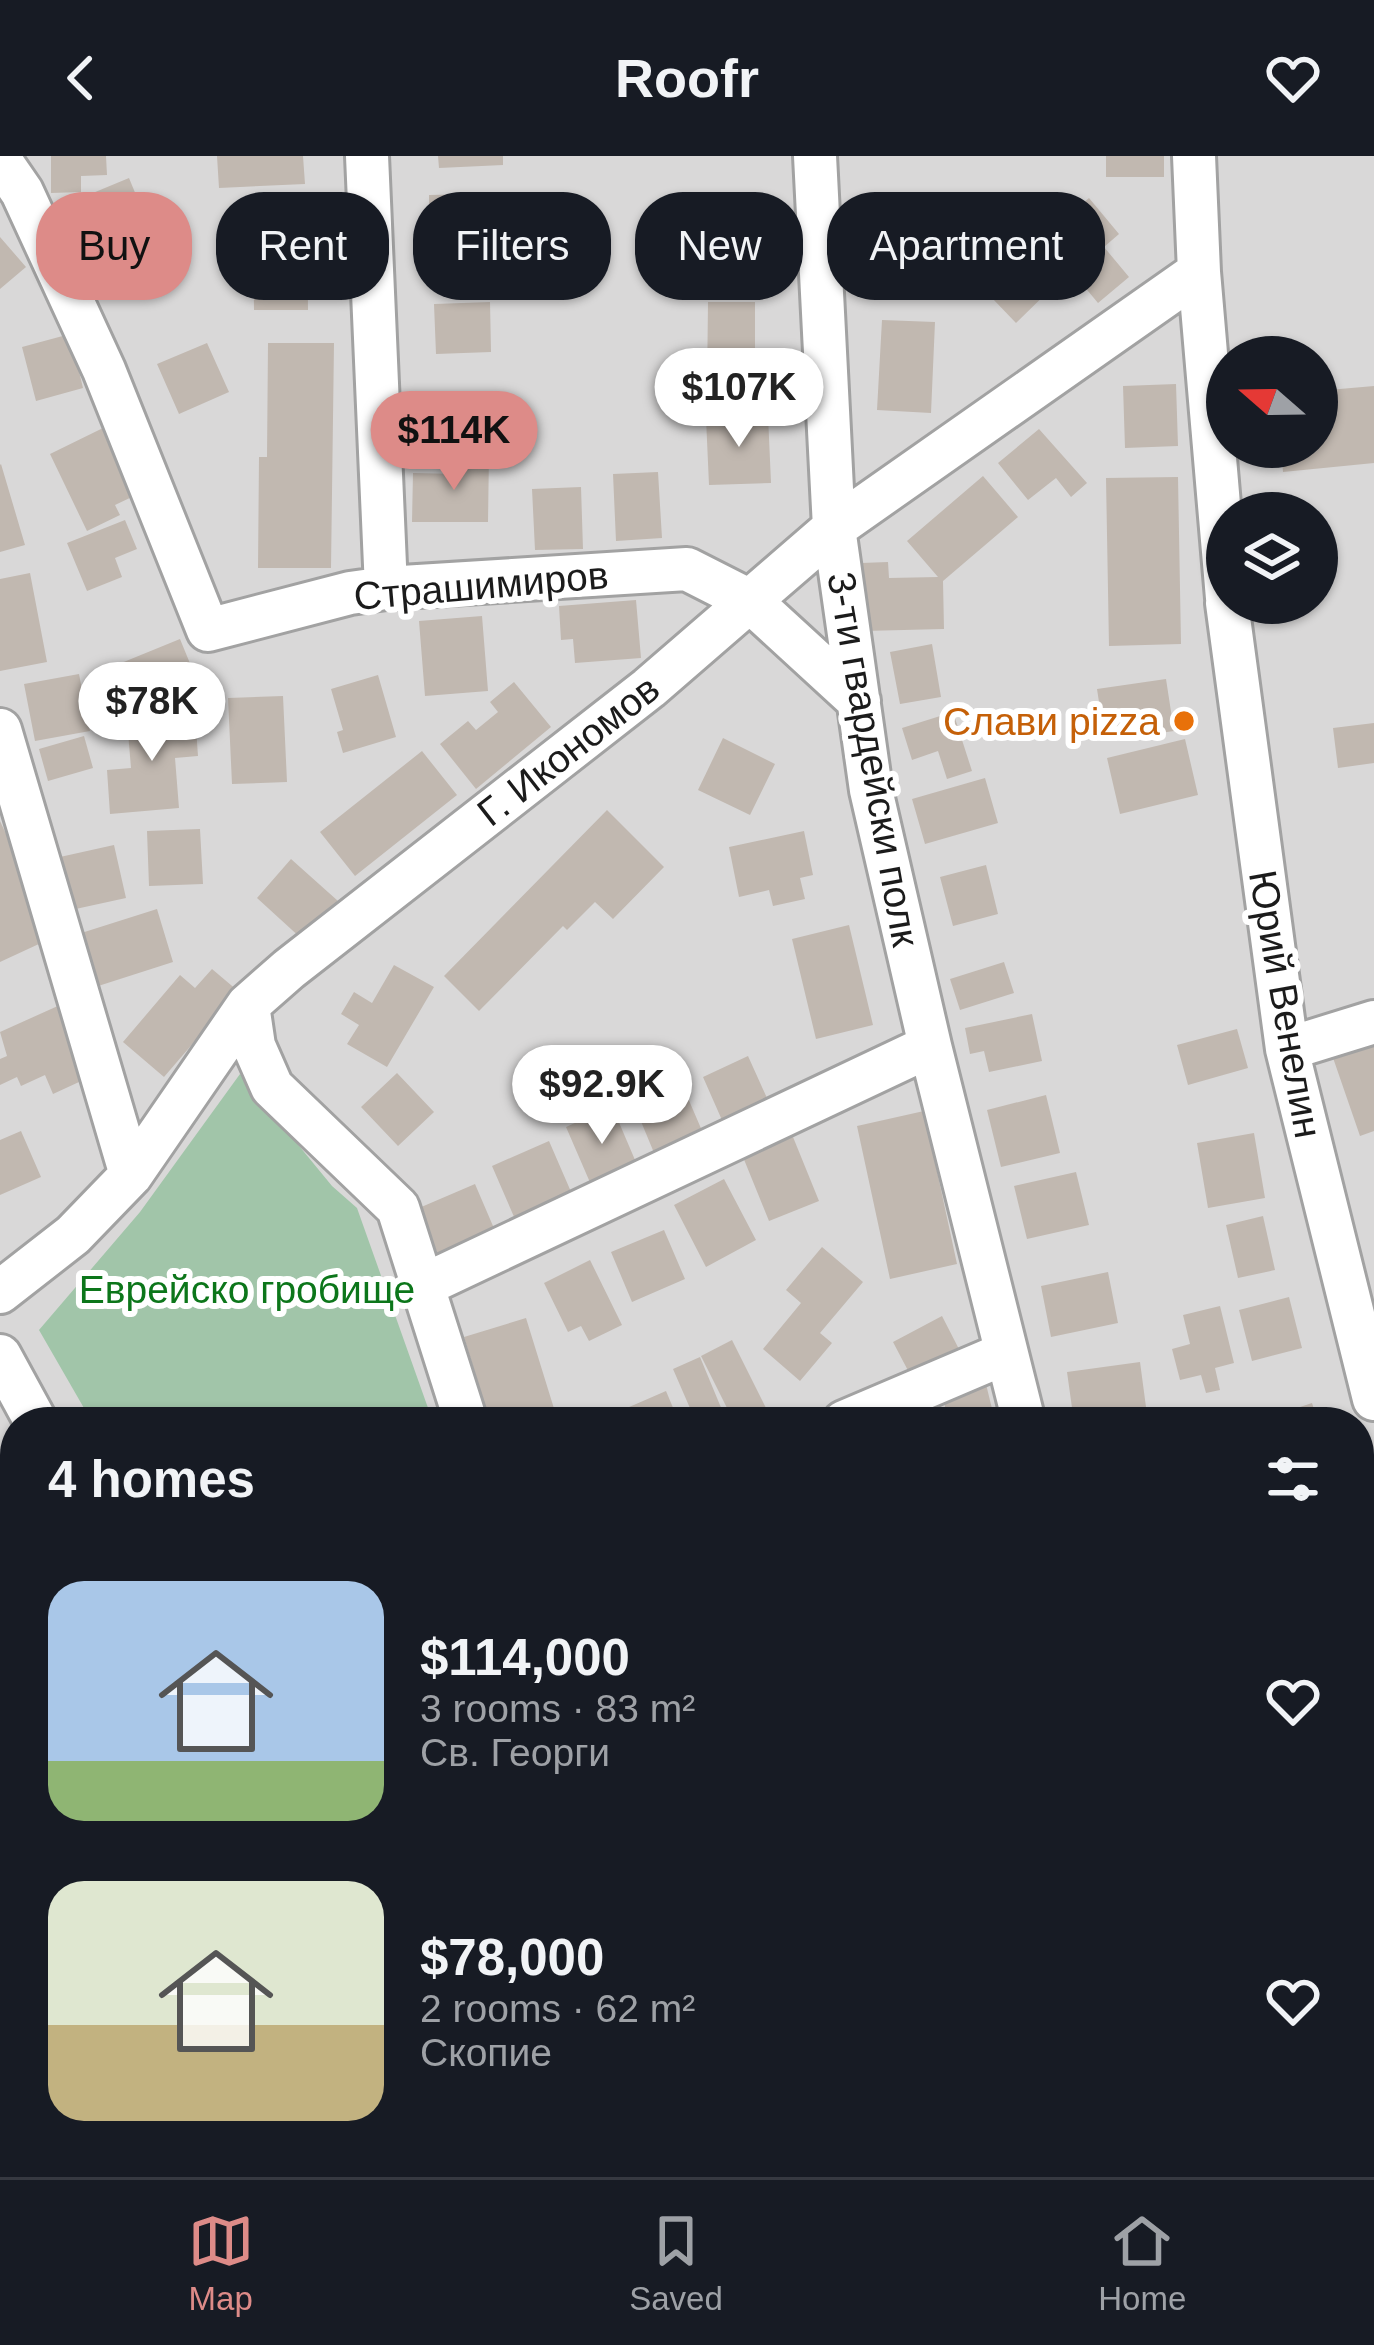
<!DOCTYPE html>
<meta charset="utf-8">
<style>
:root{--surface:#171b24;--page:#242831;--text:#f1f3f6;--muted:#9ea1a6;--line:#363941;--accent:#dd8b88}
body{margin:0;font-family:Arial,sans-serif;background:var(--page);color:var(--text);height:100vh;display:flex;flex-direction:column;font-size:45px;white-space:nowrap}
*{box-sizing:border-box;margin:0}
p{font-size:39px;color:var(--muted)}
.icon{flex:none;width:66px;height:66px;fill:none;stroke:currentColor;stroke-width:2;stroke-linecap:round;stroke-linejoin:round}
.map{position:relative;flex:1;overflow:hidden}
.details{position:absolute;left:0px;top:1251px;width:1374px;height:771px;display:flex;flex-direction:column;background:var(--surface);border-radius:48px 48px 0 0;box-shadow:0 3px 9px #0004}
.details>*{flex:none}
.guide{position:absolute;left:36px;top:36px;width:1302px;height:108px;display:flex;gap:24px}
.needle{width:78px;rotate:290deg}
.controls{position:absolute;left:1206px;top:180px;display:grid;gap:24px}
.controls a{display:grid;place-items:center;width:132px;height:132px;border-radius:50%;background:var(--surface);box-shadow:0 3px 9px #0004;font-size:60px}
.price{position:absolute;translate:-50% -102px;padding:0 27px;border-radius:42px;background:#fff;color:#222;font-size:39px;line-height:78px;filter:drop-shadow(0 3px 6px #0008)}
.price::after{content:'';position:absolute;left:50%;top:72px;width:36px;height:27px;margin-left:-18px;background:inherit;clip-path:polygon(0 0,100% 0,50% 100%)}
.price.active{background:var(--accent);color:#111}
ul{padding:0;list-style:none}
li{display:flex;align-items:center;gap:36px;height:300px;padding:0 48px}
li span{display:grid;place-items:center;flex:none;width:336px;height:240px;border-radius:36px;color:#555}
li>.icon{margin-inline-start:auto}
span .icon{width:144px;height:144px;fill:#fffc;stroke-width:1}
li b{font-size:51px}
h2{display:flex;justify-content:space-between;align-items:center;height:144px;padding:0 48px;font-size:51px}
.tag{padding:0 42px;border-radius:48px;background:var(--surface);box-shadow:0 3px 9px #0004;font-size:42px;line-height:108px}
.tag.active{background:var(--accent);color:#111}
header{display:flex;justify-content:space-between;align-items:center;height:156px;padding:0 48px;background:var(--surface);font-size:54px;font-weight:700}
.dock{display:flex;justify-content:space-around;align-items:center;height:168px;border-top:3px solid var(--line);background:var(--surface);font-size:33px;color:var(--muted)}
.dock a{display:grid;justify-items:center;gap:6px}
.dock .active{color:var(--accent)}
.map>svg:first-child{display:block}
.residential{fill:#d9d8d8;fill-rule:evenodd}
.cemetery{fill:#a1c5a9}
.building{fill:#c1b8b0}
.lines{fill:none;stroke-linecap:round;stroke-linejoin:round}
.minor-casing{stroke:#a2a2a2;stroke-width:48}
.minor{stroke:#fff;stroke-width:42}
.food-dot{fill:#e8710a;stroke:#fff;stroke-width:4.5}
.labels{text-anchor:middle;stroke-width:12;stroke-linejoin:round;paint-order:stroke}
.street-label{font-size:39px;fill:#1b1b1b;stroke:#fff}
.food-label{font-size:39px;fill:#c56008;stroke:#fff;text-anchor:end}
.park-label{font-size:39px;fill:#0c761a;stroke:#fff}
</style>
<header><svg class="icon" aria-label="back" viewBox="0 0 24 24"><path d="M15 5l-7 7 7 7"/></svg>Roofr<svg class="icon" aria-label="heart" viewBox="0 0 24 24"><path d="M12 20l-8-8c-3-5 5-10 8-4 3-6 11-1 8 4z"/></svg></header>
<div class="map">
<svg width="1374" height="2021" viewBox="0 0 1374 2021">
<rect width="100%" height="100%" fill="#ede9e0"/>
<path class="residential" d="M0 0H1374V2021H169L154 2007H1359V1266H15V1914L0 1931ZM1227 201H1317V291H1227ZM1227 357H1317V447H1227Z"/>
<path class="cemetery" d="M240 918 332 1030 357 1052 433 1266H92L39 1174 140 1056Z
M516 2007H780L787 2021H524Z"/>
<path class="building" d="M51 0H106L107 19 81 20V36L51 37Z
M217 0H303L305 28 219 32Z
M438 0H503V9L439 12Z
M1106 0H1164V21H1106Z
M129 22 155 85 122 99 117 88 98 96 76 44Z
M479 38 480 80H493L494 130 430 132 429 39Z
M1089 42 1119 78 1104 91 1129 121 1098 147 1043 81Z
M307 51 308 154H254L253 52Z
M876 51 936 56 932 99 872 93Z
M0 81 26 111 0 133Z
M1023 90 1058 126 1016 167 991 141 1009 124 999 113Z
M490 146 491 196 436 198 434 148Z
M708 146H755V231H707Z
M882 164 935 166 931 257 877 254Z
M70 178 83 232 36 245 22 191Z
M207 187 229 236 179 258 157 208Z
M268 187H334L331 412H258L259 301H267Z
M1176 228 1178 290 1125 292 1123 230Z
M1374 230V307L1283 316 1281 291H1317V235Z
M768 259 771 327 709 329 706 262Z
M103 272 136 339 115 349 120 359 87 375 50 298Z
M1039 273 1087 327 1071 341 1056 322 1028 344 998 307Z
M460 297H489L488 366H412L413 317 460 318Z
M1 308 25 389 0 396V309Z
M658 316 662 382 616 385 613 318Z
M983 320 1018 361 943 425 944 473 863 475 861 407 888 406 889 422 938 421 907 385Z
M1178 321 1181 488 1109 490 1106 322Z
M581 331 583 393 535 394 532 333Z
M125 364 137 393 115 402 122 421 87 435 67 387Z
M30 417 47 506 0 515V423Z
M636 444 641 502 575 507 573 483 561 484 559 450Z
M482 460 488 535 425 540 419 465Z
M180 483 198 527 127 557 109 512Z
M932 488 941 541 900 548 890 496Z
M79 518 90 575 35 585 24 528Z
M378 519 396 581 343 597 337 576 343 574 331 533Z
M1166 523 1174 575 1105 585 1097 533Z
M514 526 551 571 476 633 440 588 468 565 476 574 498 556 490 546Z
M283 540 287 626 232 628 228 542Z
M953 556 972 615 947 623 938 595 912 604 902 572Z
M195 558 198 600 175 602 179 652 110 658 107 614 131 612 127 564Z
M1374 567V607L1338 612 1333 572Z
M84 580 93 612 48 625 39 593Z
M723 582 775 608 750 659 698 634Z
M1185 583 1198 639 1120 658 1107 602Z
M422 595 457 639 355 720 320 676Z
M985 622 998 667 925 688 912 643Z
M607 654 664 711 613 763 595 746 567 774 563 770 479 855 444 820Z
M0 665 54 781 0 806Z
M200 673 203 728 149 730 147 675Z
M804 675 813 719 800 722 805 743 773 750 769 734 739 741 729 691Z
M114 689 126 742 71 754 60 701Z
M291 703 338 745 303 784 257 742Z
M986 709 998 758 953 770 940 721Z
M157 753 173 806 92 832 75 779Z
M849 769 873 869 816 883 792 783Z
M1004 806 1014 837 960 854 950 823Z
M394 809 434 831 387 911 347 888 359 869 341 858 354 836 372 847Z
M212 813 238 835 164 921 123 886 180 819 195 832Z
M60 849 92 920 53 938 45 919 21 930 17 921 0 929V903L7 900 0 876Z
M1032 858 1042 905 989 916 984 895 970 898 965 872Z
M1237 873 1248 912 1188 929 1177 889Z
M1374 881V975L1360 980 1331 896Z
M748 900 771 951 725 971 703 921Z
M397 917 434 956 398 990 361 951Z
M678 919 706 984 657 1004 630 939Z
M1046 939 1060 997 1001 1011 987 954Z
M612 950 638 1011 592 1031 566 971Z
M924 955 957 1108 890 1123 857 970Z
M21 975 41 1021 0 1039V984Z
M1254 977 1265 1042 1208 1052 1197 987Z
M793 981 819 1045 769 1065 743 1001Z
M549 985 575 1045 518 1070 492 1010Z
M1076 1016 1089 1069 1027 1083 1014 1030Z
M724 1023 756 1084 706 1111 674 1049Z
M475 1028 496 1077 439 1101 419 1052Z
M1263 1060 1275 1114 1238 1122 1226 1069Z
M664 1074 685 1123 632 1146 611 1096Z
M822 1091 863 1126 820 1177 832 1187 800 1225 763 1193 801 1147 786 1134Z
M590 1104 622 1169 589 1185 581 1170 568 1176 544 1127Z
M1108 1116 1118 1167 1051 1181 1041 1130Z
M1289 1141 1302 1192 1252 1205 1239 1154Z
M1220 1150 1234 1207 1215 1212 1220 1234 1206 1237 1201 1219 1180 1224 1172 1193 1190 1188 1183 1159Z
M942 1160 963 1201 914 1226 893 1186Z
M526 1162 556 1259 533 1266H490L464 1181Z
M732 1184 771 1262 763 1266H734L701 1200Z
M700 1201 727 1266H696L673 1213Z
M1140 1206 1148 1266H1074L1067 1216Z
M985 1224 995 1265 949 1266 941 1235Z
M666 1235 679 1266H617L613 1258Z
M1312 1247 1318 1266H1258V1265Z
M1359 1511 1374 1550V1791L1359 1797Z
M15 1771V1832L0 1841V1779Z
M1374 1899V1950L1359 1957V1905Z
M992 2007H1026L1034 2021H965Z
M1094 2007H1170V2008L1147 2016 1148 2021H1099Z
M1218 2007H1293L1298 2019 1224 2021Z"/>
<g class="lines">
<defs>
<path id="minor" d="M367 0 386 432
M815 0 834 372 871 634 930 890 1024 1266
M1194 0 1199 116 1227 442
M0 4 22 36 104 214 208 474 350 437 386 432 687 413 750 445 859 545
M1227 447 1287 893 1374 1243
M0 574 131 1019
M248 849 254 890 272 931 398 1052 466 1266
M1287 893 1374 866
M422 1130 930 890
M0 1136 73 1079 131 1019 248 849 289 813 649 532 834 372 1199 116
M0 1200 36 1266
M844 1266 1006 1197
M1359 1458 1374 1452
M1359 1869 1374 1864
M0 1994 15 1975
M28 2007 44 2021
M134 2007 151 2021
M472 2007 480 2021
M815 2007 823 2021
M1087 2007 1093 2021
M201 2021C227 2007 247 2005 274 2021
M892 2021 937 2007"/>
</defs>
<use href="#minor" class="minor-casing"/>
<use href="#minor" class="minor"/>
</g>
<circle class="food-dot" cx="1184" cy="565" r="12"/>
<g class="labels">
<g class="street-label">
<text transform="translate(481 429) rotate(-5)" y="14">Страшимиров</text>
<text transform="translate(568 594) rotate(-38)" y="14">Г. Икономов</text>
<text transform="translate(874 603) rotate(80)" y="14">3-ти гвардейски полк</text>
<text transform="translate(1286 848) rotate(80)" y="14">Юрий Венелин</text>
</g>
<g class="food-label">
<text x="1160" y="579">Слави pizza</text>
</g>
<g class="park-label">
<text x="247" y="1147">Еврейско гробище</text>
</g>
</g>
</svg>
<div class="controls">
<a><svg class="needle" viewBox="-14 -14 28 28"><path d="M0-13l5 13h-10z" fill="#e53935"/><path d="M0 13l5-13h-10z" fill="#9ea1a6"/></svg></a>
<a><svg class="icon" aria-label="layers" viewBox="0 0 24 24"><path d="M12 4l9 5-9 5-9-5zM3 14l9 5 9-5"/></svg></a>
</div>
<b class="price" style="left:739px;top:294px">$107K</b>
<b class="price active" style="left:454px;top:337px">$114K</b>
<b class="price" style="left:152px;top:608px">$78K</b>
<b class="price" style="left:602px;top:991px">$92.9K</b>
<div class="guide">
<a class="tag active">Buy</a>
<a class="tag">Rent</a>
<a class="tag">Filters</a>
<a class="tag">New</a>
<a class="tag">Apartment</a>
</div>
<section class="details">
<h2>4 homes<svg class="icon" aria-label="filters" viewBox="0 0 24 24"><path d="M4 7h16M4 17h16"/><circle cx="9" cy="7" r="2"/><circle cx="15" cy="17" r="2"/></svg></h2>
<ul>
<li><span style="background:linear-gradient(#a9c7e8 75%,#8fb573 0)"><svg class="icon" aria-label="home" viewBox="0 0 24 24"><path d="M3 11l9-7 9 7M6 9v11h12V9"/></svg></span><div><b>$114,000</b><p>3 rooms · 83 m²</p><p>Св. Георги</p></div><svg class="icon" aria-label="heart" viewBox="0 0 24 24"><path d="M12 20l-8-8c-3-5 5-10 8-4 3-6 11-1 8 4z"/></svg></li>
<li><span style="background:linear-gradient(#dfe7d0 60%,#c2b280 0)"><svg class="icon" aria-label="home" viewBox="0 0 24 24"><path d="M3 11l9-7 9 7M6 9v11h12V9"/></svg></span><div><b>$78,000</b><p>2 rooms · 62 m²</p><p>Скопие</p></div><svg class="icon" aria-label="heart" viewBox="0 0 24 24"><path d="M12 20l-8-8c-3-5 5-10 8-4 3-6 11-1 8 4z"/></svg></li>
</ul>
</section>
</div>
<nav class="dock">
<a class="active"><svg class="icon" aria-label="map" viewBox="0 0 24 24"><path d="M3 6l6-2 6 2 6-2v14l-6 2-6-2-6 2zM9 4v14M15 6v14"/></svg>Map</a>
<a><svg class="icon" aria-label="saved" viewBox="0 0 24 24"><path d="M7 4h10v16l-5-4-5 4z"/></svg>Saved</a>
<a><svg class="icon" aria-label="home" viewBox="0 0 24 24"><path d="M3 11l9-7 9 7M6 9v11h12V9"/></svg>Home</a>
</nav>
